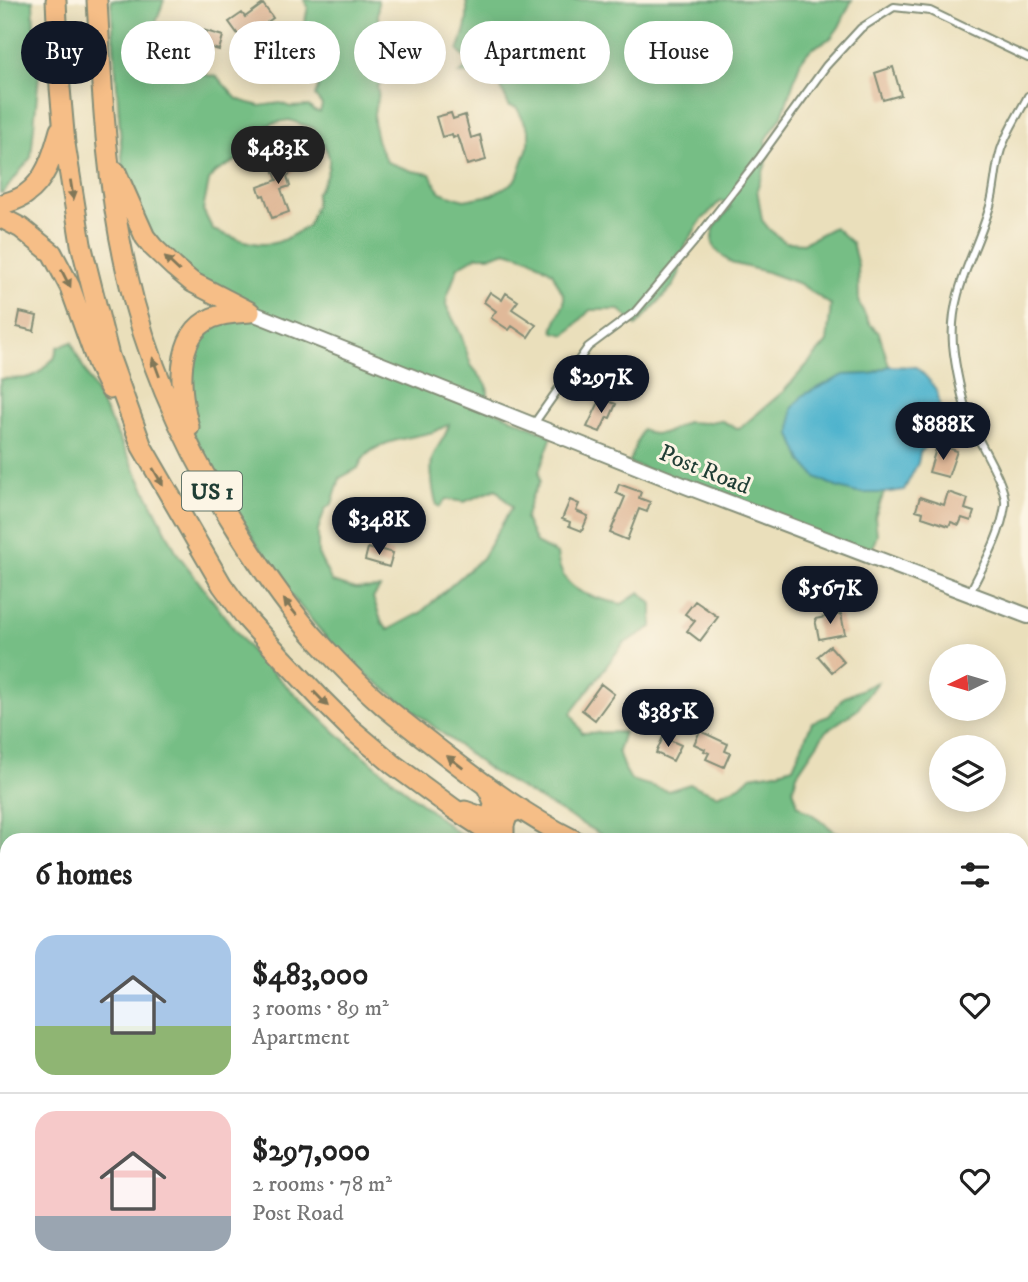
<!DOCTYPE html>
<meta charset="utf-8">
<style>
:root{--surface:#fff;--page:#f6f6f6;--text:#222;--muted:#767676;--line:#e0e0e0;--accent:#111827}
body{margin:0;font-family:"IM FELL DW Pica",serif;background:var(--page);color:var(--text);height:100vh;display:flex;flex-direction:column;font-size:26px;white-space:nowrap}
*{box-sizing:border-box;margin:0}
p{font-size:23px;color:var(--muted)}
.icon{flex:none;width:38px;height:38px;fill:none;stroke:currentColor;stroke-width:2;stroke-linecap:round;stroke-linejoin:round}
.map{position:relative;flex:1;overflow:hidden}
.drawer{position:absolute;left:0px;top:833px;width:1029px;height:450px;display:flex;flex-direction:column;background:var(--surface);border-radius:21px 21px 0 0;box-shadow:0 4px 18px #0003}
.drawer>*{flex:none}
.top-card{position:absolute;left:21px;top:21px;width:987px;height:63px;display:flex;gap:14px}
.needle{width:46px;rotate:265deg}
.fabs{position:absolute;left:929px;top:644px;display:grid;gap:14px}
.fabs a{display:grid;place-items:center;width:77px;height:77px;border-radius:50%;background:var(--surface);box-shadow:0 4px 18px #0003;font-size:35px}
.price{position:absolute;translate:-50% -60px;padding:0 16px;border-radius:24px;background:var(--accent);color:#fff;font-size:23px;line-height:46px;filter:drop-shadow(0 2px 4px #0008)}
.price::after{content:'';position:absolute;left:50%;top:42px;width:21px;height:16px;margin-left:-10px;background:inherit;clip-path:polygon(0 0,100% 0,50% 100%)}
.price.on{background:#222;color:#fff}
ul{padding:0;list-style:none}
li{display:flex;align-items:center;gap:21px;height:175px;padding:0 35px}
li+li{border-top:2px solid var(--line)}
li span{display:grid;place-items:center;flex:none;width:196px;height:140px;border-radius:21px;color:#555}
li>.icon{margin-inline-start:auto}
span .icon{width:84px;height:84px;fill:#fffc;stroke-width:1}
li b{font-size:30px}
h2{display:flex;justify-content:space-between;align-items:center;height:84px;padding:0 35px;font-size:30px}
.pill{padding:0 24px;border-radius:32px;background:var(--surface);box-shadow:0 4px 18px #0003;font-size:24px;line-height:63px}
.pill.on{background:var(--accent);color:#fff}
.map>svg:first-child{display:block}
.forest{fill:#76be85;stroke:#4a7e5c;stroke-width:2;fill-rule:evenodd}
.water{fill:#4eb3cd;stroke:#367880;stroke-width:2}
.building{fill:#e0b999}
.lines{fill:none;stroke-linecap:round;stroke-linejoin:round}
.service-casing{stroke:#848e78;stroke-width:10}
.minor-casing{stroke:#848e78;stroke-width:16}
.tertiary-casing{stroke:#848e78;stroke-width:18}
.trunk-casing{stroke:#848e78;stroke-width:23}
.service{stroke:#fff;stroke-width:6}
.minor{stroke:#fff;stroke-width:12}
.tertiary{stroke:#fff;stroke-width:14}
.trunk{stroke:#f6be87;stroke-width:19}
.oneway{fill:#807759}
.labels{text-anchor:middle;stroke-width:6;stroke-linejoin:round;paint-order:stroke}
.shield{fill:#fcf5e5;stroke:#617469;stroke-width:2}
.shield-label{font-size:23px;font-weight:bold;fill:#1f3d34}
.street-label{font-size:24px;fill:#1f3d34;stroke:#fcf5e5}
</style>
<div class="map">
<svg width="1028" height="1282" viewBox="0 0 1028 1282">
<rect width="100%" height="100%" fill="#fcf5e5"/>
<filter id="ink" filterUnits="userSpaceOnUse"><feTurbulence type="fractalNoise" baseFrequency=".0143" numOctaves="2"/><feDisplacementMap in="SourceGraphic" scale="14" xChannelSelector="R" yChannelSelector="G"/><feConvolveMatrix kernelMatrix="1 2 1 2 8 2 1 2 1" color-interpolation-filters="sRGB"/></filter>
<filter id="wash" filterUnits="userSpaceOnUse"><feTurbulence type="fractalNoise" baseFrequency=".00686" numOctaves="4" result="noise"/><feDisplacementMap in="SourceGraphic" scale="28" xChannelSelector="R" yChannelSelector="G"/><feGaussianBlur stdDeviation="1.57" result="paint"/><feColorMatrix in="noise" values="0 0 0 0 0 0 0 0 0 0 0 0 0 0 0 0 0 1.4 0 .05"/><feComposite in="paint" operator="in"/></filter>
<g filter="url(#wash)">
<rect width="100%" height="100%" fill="#eadfbb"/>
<path class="forest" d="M0 0H33L35 63 39 66V74L31 157 3 193H0Z
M111 0H164L154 28 153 40 164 61 186 71 217 77 237 99 249 103 260 106 280 103 290 107 309 106 314 111 320 112 322 105 315 96 321 79 320 67 310 56 303 54 296 40 303 31 308 7 304 0H378V18L403 69 386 76 377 87C381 101 375 101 374 114 373 132 378 147 387 162L412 171 430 174 440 192 464 200 491 195 512 183 517 178 529 144V131L517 108 509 106 499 83 467 74H459L467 67 469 62 458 51C464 34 470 19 466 0H852L839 27 831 38 811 49 801 60 782 116 766 140 769 155 757 189 762 220 770 230 785 242 804 243 834 227 852 243 858 266 859 303 869 323 879 333 889 366 871 374 844 375 857 493H884L875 517 877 534 871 554 629 463 642 429 652 434 666 433 686 422 705 423 720 420 739 429 784 391 827 342 831 305 800 284 767 272 731 263 715 249 712 240 714 228 731 207 726 202 720 201 700 222 686 244 679 274 674 285 636 326 620 310H590L566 335 554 332 553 328 564 303V296L552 272 530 258 506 251 491 256H477L458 267 447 297 446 305 461 335 471 365 487 385 488 394 484 406 552 436 539 472 540 482 532 496 525 519 536 543 557 554C561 593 591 597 622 604L640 592 652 604V627L623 644 571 713 582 733 624 732 618 751 623 766 631 780 668 791 690 784 717 795 740 786 751 776 776 772 793 767 812 722 829 716 843 698 877 682 857 710 826 731 797 774 793 789 798 805 819 819 834 831 857 840H610L491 771 339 653 288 592 222 490 186 420 190 335 241 312 189 282 125 201ZM289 120 313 128C318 136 325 145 328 154 332 166 324 184 316 193V204L308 226C299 231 289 238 278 242 257 249 233 237 213 230L203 210 209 181 213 174 242 157 248 137 273 123ZM449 424C447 437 435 447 432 460 430 470 433 495 437 505L440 507 446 499 464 502 496 489 512 507 482 558 419 614 416 615 388 630 382 623 373 598 380 588 355 589 332 582 318 554V530L325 509 332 504 340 478 358 468C368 440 408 439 433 432 438 430 444 427 449 424Z
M72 342 77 355 177 553 254 655 336 733 454 830 472 840H7V1276H74L65 1282H0V379C15 378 30 381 41 371 46 366 48 362 54 359L58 347Z
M1028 866V970L1022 969V880Z
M1028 1154V1282H1016L1012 1276H1022V1216L1025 1212 1022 1196V1161Z
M157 1276H798L799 1282H155Z"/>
<path class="water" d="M889 366 916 367C944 392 941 400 937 435L920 452 918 463 904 490 884 493H857L836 487 816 477 802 461 791 435 792 409 803 395 844 375 871 374Z"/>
<g id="blocks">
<path class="building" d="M263 4 273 18 242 40 229 22 242 13 245 17Z
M189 26 223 36 219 50 184 40Z
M893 67 901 95 883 100 875 73Z
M451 113 453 119 465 115 471 138 480 135 486 160 467 165 460 141 459 142 457 136 453 138 452 134 442 137 436 117Z
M293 155 297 168 287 176 290 186 281 189 289 212 272 218 264 195 261 196 258 187 277 180 271 163Z
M490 292 502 300 506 293 518 301 512 309 536 325 528 337 512 326 509 330 491 318 496 311 484 302Z
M20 312 37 316 34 331 17 327Z
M601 398 616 404 610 418 607 417 600 432 587 427Z
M943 446 957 451 948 477 929 472 936 449 942 450Z
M619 484 641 492 639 498 650 502 647 512 639 509 627 540 610 533 625 497 616 493Z
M948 492 968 499 965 509 974 512 971 521 962 518 959 525 951 522 949 526 922 517 923 512 916 510 920 497 944 505Z
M570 500 579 504 576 511 588 516 582 531 569 526 570 522 562 519Z
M379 513 410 523 404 540 393 536 394 533 374 525Z
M368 548 375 550V548L393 553 389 567 365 560Z
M695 601 718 617 700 641 687 631 695 621 685 614Z
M841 614 845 634 819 639 815 619Z
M830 646 844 662 832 672 818 656Z
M601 684 614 694 595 720 582 710Z
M700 731 728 744 725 751 730 753 724 767 706 759 709 753 704 751 705 749 694 744Z
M663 737 681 745 673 761 656 753Z"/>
</g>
</g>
<g filter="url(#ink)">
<use href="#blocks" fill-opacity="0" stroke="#848e78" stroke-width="2"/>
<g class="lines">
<defs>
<path id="service" d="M533 425 588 347 635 312 694 242 760 157 826 66 861 28 894 7 930 11 1028 58
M969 594C983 566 1001 536 1005 505 1007 485 979 443 970 422 962 401 955 366 953 344 949 291 976 254 990 206 995 189 995 170 1000 153 1004 136 1020 112 1028 96
M1022 1176 1028 1170
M912 1282 920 1276"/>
<path id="minor" d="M1022 1075H1028
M222 1282 226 1276"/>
<path id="tertiary" d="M250 312 688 487 1028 616"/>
<path id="trunk" d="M56 0 60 88 65 144 81 244 109 356 142 447 222 585 247 619 273 648 322 700 350 728 394 765 454 809 502 840
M97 0C102 91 106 183 127 273 147 365 188 453 239 533 263 571 289 610 320 643 340 665 362 687 384 706 403 722 423 737 442 752 483 784 527 817 574 840
M116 172 145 237 153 247 174 267 192 282 250 312
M0 205C8 202 19 200 26 194 47 179 53 154 60 130
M0 217 21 228 52 253 70 287 98 365 110 389
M189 427C180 394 173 335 212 318 224 313 238 313 250 312
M465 811 482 817 489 816C499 805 491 796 486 785
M504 840V825L508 814 521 809
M1022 983 1028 984
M1022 1023 1028 1024"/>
</defs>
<use href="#service" class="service-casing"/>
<use href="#minor" class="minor-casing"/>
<use href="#tertiary" class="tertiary-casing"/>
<use href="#trunk" class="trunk-casing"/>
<use href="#service" class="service"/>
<use href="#minor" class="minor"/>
<use href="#tertiary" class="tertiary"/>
<use href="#trunk" class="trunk"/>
</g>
<defs><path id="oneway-solid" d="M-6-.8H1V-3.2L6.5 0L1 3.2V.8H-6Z" transform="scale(1.75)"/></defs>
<g class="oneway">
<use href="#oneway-solid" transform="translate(72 190) rotate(81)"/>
<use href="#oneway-solid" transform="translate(172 264) rotate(-137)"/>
<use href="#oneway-solid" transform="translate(66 279) rotate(63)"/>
<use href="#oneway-solid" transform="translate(156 367) rotate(-110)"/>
<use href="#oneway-solid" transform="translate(158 477) rotate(60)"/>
<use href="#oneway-solid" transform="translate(290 607) rotate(-129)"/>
<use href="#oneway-solid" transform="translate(321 699) rotate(46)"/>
<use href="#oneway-solid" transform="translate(455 762) rotate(-142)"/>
</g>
</g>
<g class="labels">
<rect class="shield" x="182" y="471.5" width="60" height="39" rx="5"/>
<g class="shield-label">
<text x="212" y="499">US 1</text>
</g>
<g class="street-label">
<text transform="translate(705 469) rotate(22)" y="8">Post Road</text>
</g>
</g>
</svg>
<div class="fabs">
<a><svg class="needle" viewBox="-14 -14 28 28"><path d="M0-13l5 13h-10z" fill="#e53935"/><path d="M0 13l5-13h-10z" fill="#767676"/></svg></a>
<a><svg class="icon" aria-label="layers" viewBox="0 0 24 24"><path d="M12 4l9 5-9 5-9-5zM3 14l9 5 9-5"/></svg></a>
</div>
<b class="price on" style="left:278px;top:186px">$483K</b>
<b class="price" style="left:601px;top:415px">$297K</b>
<b class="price" style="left:943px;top:462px">$888K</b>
<b class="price" style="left:379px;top:557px">$348K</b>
<b class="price" style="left:830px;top:626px">$567K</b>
<b class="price" style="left:668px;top:749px">$385K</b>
<div class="top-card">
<a class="pill on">Buy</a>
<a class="pill">Rent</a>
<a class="pill">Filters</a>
<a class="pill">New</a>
<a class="pill">Apartment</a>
<a class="pill">House</a>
</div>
<section class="drawer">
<h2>6 homes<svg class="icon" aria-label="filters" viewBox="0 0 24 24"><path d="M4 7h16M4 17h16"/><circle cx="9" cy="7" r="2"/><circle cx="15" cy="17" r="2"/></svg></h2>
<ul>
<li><span style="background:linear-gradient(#a9c7e8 65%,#8fb573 0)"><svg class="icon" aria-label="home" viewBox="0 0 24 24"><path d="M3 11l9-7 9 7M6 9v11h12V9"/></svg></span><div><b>$483,000</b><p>3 rooms · 89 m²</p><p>Apartment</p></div><svg class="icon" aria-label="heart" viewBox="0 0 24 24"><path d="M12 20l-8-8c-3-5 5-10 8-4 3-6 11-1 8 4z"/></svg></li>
<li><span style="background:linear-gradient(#f6c9c9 75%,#9aa5b1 0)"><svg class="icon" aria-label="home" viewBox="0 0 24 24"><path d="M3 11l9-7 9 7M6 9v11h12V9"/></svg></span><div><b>$297,000</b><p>2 rooms · 78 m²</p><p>Post Road</p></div><svg class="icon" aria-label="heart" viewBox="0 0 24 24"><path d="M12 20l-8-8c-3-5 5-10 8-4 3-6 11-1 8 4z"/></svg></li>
</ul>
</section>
</div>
